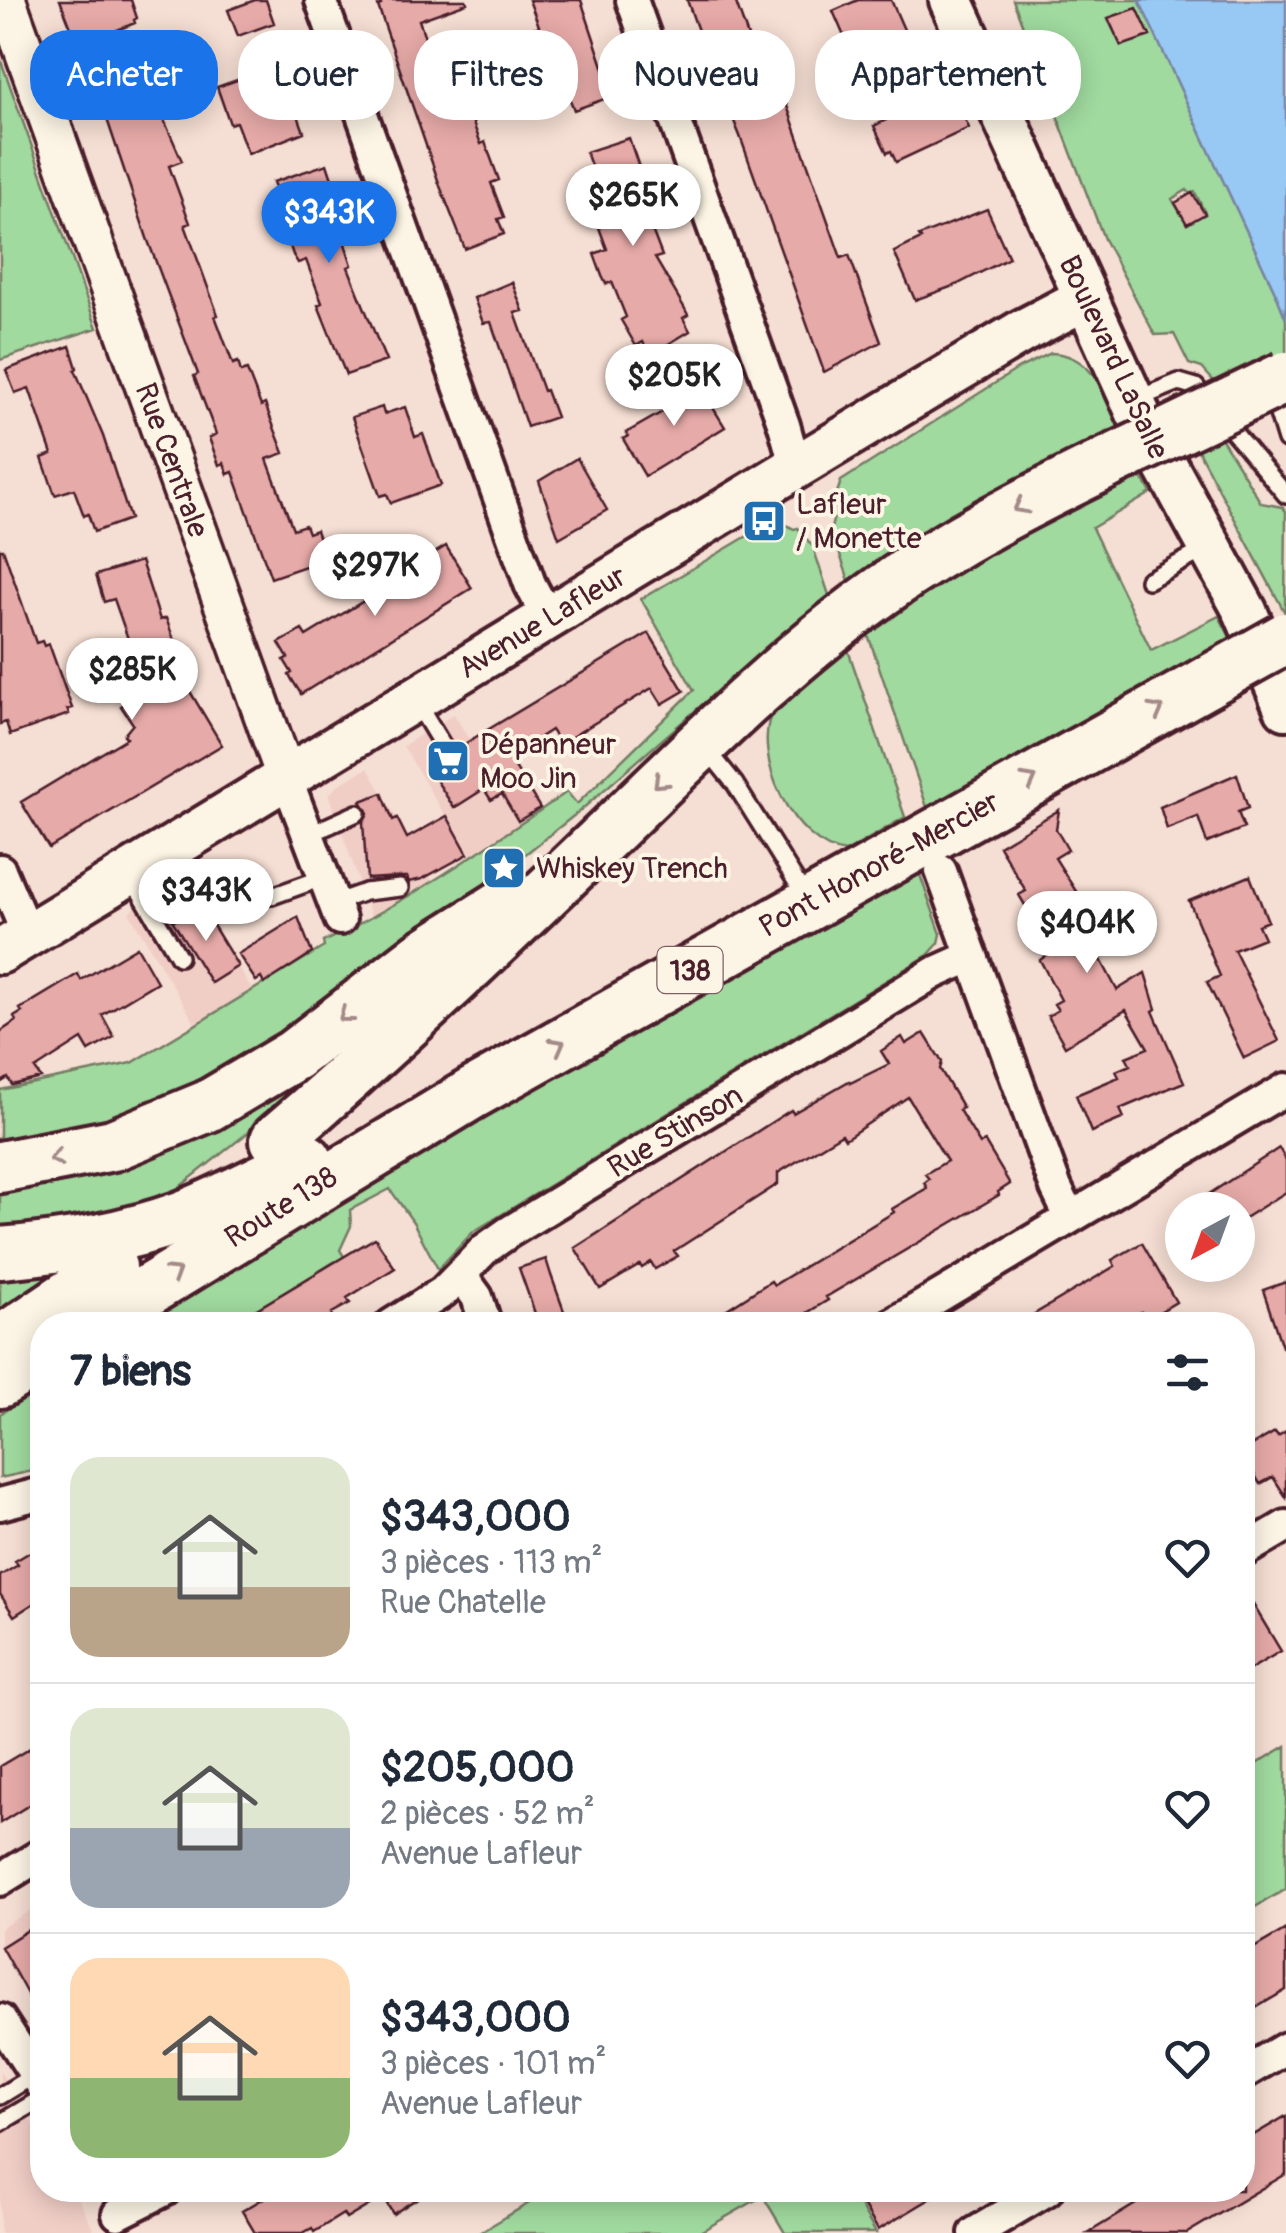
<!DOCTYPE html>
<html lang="fr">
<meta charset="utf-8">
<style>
:root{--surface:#fff;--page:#f6f6f7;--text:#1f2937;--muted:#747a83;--line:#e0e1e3;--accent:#1a73e8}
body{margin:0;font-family:Pangolin,sans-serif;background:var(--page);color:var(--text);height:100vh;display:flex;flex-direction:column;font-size:38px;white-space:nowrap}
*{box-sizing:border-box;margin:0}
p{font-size:32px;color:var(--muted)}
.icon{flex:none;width:55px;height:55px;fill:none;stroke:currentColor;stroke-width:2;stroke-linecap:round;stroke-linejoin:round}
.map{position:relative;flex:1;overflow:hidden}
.side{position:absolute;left:30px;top:1312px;width:1225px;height:890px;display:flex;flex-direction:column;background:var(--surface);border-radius:40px;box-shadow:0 5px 25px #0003}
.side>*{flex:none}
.guide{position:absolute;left:30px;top:30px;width:1228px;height:90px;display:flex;gap:20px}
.needle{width:65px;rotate:221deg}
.controls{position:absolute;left:1165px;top:1192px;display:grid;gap:20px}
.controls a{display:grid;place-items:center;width:90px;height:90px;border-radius:50%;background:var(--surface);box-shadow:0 5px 25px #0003;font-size:50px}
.price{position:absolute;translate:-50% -85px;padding:0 22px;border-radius:35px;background:#fff;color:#222;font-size:32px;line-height:65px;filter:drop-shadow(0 2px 5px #0008)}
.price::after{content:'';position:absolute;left:50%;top:60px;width:30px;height:22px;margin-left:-15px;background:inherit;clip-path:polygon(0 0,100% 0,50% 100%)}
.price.selected{background:var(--accent);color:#fff}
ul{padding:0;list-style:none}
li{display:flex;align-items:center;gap:30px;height:250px;padding:0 40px}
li+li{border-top:2px solid var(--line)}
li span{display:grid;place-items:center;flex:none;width:280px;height:200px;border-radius:30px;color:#555}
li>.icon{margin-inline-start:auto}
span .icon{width:120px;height:120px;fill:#fffc;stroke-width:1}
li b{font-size:42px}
h2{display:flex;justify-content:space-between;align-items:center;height:120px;padding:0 40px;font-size:42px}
.pill{padding:0 35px;border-radius:40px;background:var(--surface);box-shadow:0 5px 25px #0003;font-size:35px;line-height:90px}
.pill.selected{background:var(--accent);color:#fff}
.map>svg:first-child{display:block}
.built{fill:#f0cec6}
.green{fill:#a0da9f;stroke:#757c65;stroke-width:2.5;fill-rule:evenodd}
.water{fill:#98c9f4;stroke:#7985a4;stroke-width:2.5}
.building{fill:#e6aaa8;stroke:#4a1f2b;stroke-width:2.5}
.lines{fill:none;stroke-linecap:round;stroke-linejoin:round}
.service-casing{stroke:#4a1f2b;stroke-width:22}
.minor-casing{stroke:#4a1f2b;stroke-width:38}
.tertiary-casing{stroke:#4a1f2b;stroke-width:45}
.secondary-casing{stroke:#4a1f2b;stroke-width:50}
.trunk-casing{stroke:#4a1f2b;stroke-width:58}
.service{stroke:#fcf5e5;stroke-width:15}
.minor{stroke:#fcf5e5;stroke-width:30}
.tertiary{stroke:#fcf5e5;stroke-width:38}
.secondary{stroke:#fcf5e5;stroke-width:42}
.trunk{stroke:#fcf5e5;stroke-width:50}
.trunk-bridge-casing{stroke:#4a1f2b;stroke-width:58;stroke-linecap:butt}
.trunk-bridge{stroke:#fcf5e5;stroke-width:50}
.oneway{stroke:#a38a88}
.labels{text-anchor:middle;stroke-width:8;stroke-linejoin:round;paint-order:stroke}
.shield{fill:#fcf5e5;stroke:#7f5f63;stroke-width:2.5}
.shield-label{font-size:28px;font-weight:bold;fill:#4a1f2b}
.street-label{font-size:30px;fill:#4a1f2b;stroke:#fcf5e5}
.poi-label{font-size:30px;fill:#4a1f2b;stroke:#fcf5e5;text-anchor:start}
</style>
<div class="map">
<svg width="1286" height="2233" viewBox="0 0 1286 2233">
<rect width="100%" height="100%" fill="#f5ded3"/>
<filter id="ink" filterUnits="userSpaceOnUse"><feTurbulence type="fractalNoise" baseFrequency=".01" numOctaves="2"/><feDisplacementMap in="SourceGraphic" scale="20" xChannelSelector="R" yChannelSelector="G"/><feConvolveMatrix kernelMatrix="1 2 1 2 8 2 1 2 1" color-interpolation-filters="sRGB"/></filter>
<g filter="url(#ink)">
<path class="built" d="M454 714 520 824 470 857 403 746Z
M368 768 432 881 372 919 329 795 338 785Z
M185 877 252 990 196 1025 129 912Z
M42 1903V2017L0 1946V1929Z
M0 2072 42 2138V2190H74L95 2233H0Z"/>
<path class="green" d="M1013 0H1139L1276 294 1286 319V356L1219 387 1202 368 1189 364 1174 334 1155 335 1104 239ZM1137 9 1150 36 1121 46 1108 19ZM1187 190 1190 194 1195 192 1205 213 1187 224 1172 199Z
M0 58 97 328 0 360Z
M1051 353C1096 354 1107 401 1123 435L852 589 831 529 836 507 832 494 837 493 841 481 1019 368Z
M1217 431 1261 503 1282 507 1286 511 1285 613 1194 443Z
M1138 470 1151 493 1092 528 1151 650 1219 616 1233 643 1202 661 1199 657 1191 662 1194 668 1163 685 927 807 865 626 934 578Z
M776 519 794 529 798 528 813 547 832 604 703 704 581 810 296 1036 215 1089 0 1153V1090L132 1063 324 947 323 942C409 901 488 846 567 792L577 804 694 690 641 599Z
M845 641 905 817 846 852C794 847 750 756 773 710 782 691 828 657 845 641Z
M919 872 941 934 939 943 928 955 473 1232 438 1269 413 1222 390 1189 350 1210 351 1226 340 1250 357 1278 347 1284 334 1262 232 1325H139L446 1135 450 1138 863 893 869 901Z
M428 968 255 1131 251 1130 147 1213 0 1238V1180L41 1174Z
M88 1258 51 1276 0 1309V1268Z
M42 1387V1469L0 1478V1414Z
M1286 1746V1889L1243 1914V1772Z
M551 2190H851L876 2233H785L763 2196 698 2233H479Z"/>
<path class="water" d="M1139 0H1286V319L1276 294Z"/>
<path class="building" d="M60 0H131L137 18 134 20 135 23 117 30 142 95 147 92 150 101 155 99 182 161 169 166 190 223 185 225 218 315 215 316 233 364 238 362 241 372 247 370 261 406 265 404 284 453 267 459 293 529 305 525 308 533 316 530 326 559 271 578 233 472 228 474 224 463 219 465 209 438 216 434 194 376 198 374 147 238 107 119Z
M255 0H266L274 23 238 36 228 10Z
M379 0H466L467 3 419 20 439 79 490 60 501 89 465 102 481 144 485 142 499 180 491 183 504 217 498 219 504 234 465 249 440 186 378 6 381 5Z
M529 0H581L613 96 574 110 553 56 542 61 530 29 539 26Z
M687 0H735L768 93 775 90 781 105 786 103 841 258 849 255 881 342 824 372 740 136 730 111 727 112Z
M858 0H891L916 57 863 80 833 11Z
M1137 8 1150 36 1121 46 1108 18Z
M280 65 304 132 248 154 236 122 230 124 217 87Z
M954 95 969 128 896 162 891 151 887 153 874 126 913 107 915 112Z
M629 138 655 214 647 217 662 256 655 258 684 307 688 315 683 318 690 331 650 355 643 342 636 346 621 320 626 317 612 282 606 284 602 276 594 254 607 249 588 198 601 193 586 152Z
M327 164 334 185 327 188 352 265 348 267 386 361 346 375 318 305 322 303 306 260 298 263 293 255 287 237 293 234 273 182Z
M1192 193 1205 214 1187 224 1175 203Z
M987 209 1009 258 956 285 915 300 894 252 921 239 919 236Z
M512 282 523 311 515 313 543 391 546 390 556 417 527 427 491 322 483 323 474 298Z
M70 346 77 368 75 370 103 436 130 519 94 532 88 514 84 516 74 489 55 495 42 458 52 454 29 388 15 393 6 370Z
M696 380 725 427 645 476 623 439 628 436 626 433 664 411 659 401Z
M382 407 384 414 405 407 415 437 423 434 441 485 391 503 387 494 380 496 352 417Z
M577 458 607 510 559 538 539 481Z
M446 546 472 588 301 694 289 675 292 673 284 660 288 658 279 643 302 630 306 636 375 594 371 587 394 574 396 577Z
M0 549H3L36 643 42 641 44 646 49 644 72 708 67 709 69 714 10 735 6 722 0 724Z
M141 561 160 620 166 618 178 651 175 652 192 686 188 688 222 745 49 848 21 802 127 738 124 735 133 724 121 706 146 690 114 599 104 602 96 575Z
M649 633 684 691 662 704 652 688 560 744 551 730 509 757 540 808 518 821 502 794 491 800 484 789 454 808 428 767 449 758 455 750 479 735Z
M1237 774 1248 808 1238 812 1244 828 1207 843 1198 817 1167 829 1160 807Z
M382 793 393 820 397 818 407 838 447 816 468 854 422 879 409 882 407 877H400L367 879 363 822 368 813 361 801Z
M1059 810 1056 829 1068 850 1055 858 1111 947 1098 954 1117 990 1145 973 1156 1009 1153 1011 1184 1082 1120 1109 1124 1118 1091 1132 1076 1095 1119 1077 1116 1071 1130 1065 1126 1057 1148 1048 1126 1010 1065 1046 1048 1016 1058 1010 1054 1004 1061 1000 1040 960 1052 951 1019 895 1026 891 999 846Z
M1250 876 1268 921 1258 925 1264 938 1234 950 1279 1041 1244 1058 1207 982 1220 976 1189 901Z
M200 904 238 966 211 983 172 920 185 918Z
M298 917 312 953 264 984 261 978 256 981 238 954Z
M137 947 157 982 102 1015 114 1037 89 1051 82 1039 35 1069 41 1078 12 1085 8 1078 0 1083V1032L16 1021 14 1017 22 1012 20 1009 78 974 81 980Z
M924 1033 942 1062 940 1069 963 1108 959 1110 980 1144 985 1142 1010 1184 998 1192 999 1195 826 1297 828 1300 787 1325H702L771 1281 774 1285 894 1212 892 1209 927 1188 924 1183 929 1179 925 1174 947 1161 908 1097 845 1139 842 1134 778 1173V1184L674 1251 678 1256 655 1269 651 1262 642 1268 640 1265 600 1289 575 1248 791 1110 793 1113 849 1081 850 1083 889 1064 881 1051 902 1037 906 1044Z
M1279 1148 1286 1160V1192L1238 1222V1210H1185Z
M375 1238 395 1268 347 1298 350 1303 332 1313 331 1318 324 1322 287 1317 292 1325H230Z
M1142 1243 1176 1302 1146 1320 1141 1312 1119 1325H1016L1115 1266 1112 1260Z
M546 1259 551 1275 569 1325H539L519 1268Z
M1286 1282V1347H1282L1263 1290Z
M1286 1431V1497L1273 1477 1260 1484 1253 1472 1242 1478V1451L1275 1432 1278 1436Z
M42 1545V1598L14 1616 0 1594V1576L18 1565 15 1561Z
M1242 1586 1281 1651 1242 1674Z
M42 1741V1797L0 1823V1766Z
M42 1921V2021L1 1947Z
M1286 1929V1990L1242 2016V1955Z
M1286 2116V2174L1187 2233H1088L1159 2190H1242V2142Z
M278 2190H430L393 2214 383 2197 346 2219 343 2214 314 2232 312 2228 303 2233H255L242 2211Z
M854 2190H945L878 2230Z"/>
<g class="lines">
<defs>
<path id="service" d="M1137 399 1179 382 1196 387 1286 495
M1278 414 1286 440
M1148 580 1206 549
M415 700 444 748
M706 748 735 784 807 899
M310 834 357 813
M153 865 180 908
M131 877 179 957
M237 895 272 896 325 877
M334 903 365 892 400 888
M0 2096 36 2074
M0 2123 42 2098"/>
<path id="minor" d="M321 0 530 584 548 618
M632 0 784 425 796 468
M286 777 340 919
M0 870 28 936
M941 871 1056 1188 1070 1217
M461 1275 477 1297 486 1325
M391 1325 443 1292 485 1249 509 1232 934 973 972 956
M891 1325 1286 1089
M0 1504 42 1493
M1242 1552 1286 1526
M0 1880 42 1854
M0 2020 42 2085
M1242 2074 1286 2048
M118 2214 165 2190
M975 2233 1047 2190"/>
<path id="tertiary" d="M6 0 286 777"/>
<path id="secondary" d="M951 0 1143 424 1245 611 1286 708
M0 952 778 478 1021 332 1086 298"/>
<path id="trunk" d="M276 1140C386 1046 490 947 594 847 687 758 777 665 883 590 953 540 1030 501 1107 463
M0 1167 113 1145 208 1106 294 1055 422 956 501 906
M0 1253C61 1248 123 1238 181 1217 224 1201 264 1177 307 1160
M91 1325 473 1093 1207 682
M0 1342 111 1267
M0 1382 42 1356"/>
</defs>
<use href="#service" class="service-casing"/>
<use href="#minor" class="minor-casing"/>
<use href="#tertiary" class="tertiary-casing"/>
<use href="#secondary" class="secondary-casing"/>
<use href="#trunk" class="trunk-casing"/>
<use href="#service" class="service"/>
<use href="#minor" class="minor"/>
<use href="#tertiary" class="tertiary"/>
<use href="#secondary" class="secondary"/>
<use href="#trunk" class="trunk"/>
<defs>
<path id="trunk-bridge" d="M1107 463 1286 377
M1207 682 1286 638"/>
</defs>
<use href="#trunk-bridge" class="trunk-bridge-casing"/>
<use href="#trunk-bridge" class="trunk-bridge"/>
</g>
<defs><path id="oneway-chevron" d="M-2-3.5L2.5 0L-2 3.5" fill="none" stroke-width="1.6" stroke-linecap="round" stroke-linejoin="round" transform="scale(2.5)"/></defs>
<g class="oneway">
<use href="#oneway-chevron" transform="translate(1020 507) rotate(152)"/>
<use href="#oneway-chevron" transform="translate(1157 710) rotate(-29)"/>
<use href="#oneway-chevron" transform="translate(1030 780) rotate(-29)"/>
<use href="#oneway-chevron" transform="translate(660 782) rotate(136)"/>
<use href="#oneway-chevron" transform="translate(345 1016) rotate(143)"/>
<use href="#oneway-chevron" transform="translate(558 1045) rotate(-29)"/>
<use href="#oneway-chevron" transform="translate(56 1158) rotate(169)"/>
<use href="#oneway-chevron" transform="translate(174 1273) rotate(-32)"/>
</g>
</g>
<defs>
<symbol id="bus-square" viewBox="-11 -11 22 22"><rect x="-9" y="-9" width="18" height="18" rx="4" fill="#1f6fb2" stroke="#fcf5e5"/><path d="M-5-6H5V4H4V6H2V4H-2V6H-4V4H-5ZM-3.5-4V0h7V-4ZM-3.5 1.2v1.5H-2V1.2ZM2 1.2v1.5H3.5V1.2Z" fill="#fff"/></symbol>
<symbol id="supermarket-square" viewBox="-11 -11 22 22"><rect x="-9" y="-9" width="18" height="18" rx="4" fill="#1f6fb2" stroke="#fcf5e5"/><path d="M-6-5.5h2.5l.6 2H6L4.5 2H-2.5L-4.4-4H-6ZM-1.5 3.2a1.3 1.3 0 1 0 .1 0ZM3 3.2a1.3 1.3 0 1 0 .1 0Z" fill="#fff"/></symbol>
<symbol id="sight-square" viewBox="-11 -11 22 22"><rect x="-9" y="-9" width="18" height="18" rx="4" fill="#1f6fb2" stroke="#fcf5e5"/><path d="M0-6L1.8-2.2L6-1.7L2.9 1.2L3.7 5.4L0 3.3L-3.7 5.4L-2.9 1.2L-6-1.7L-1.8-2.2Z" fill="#fff"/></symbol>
</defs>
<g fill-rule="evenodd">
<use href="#bus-square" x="739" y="496" width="50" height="50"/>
<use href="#supermarket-square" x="423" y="736" width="50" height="50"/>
<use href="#sight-square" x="479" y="843" width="50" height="50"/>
</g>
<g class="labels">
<rect class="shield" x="657.5" y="947" width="65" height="46" rx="8"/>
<g class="shield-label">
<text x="690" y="980">138</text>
</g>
<g class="street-label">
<text transform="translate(1114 357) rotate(65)" y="10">Boulevard LaSalle</text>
<text transform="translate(172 460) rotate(70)" y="10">Rue Centrale</text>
<text transform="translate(542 622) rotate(-31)" y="10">Avenue Lafleur</text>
<text transform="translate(879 864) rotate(-29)" y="10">Pont Honoré-Mercier</text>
<text transform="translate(675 1131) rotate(-31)" y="10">Rue Stinson</text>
<text transform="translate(281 1207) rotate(-32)" y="10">Route 138</text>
</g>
<g class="poi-label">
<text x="796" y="514">Lafleur<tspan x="796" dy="34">/ Monette</tspan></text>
<text x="480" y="754">Dépanneur<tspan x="480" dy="34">Moo Jin</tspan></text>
<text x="536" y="878">Whiskey Trench</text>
</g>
</g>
</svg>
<div class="controls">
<a><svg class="needle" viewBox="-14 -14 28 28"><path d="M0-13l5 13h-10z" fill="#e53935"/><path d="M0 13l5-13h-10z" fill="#747a83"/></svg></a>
</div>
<b class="price" style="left:633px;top:249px">$265K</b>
<b class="price selected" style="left:329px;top:266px">$343K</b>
<b class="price" style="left:674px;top:429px">$205K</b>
<b class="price" style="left:375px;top:619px">$297K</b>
<b class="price" style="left:132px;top:723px">$285K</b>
<b class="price" style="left:206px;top:944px">$343K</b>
<b class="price" style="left:1087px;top:976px">$404K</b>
<div class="guide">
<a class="pill selected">Acheter</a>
<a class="pill">Louer</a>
<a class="pill">Filtres</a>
<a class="pill">Nouveau</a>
<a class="pill">Appartement</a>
</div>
<section class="side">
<h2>7 biens<svg class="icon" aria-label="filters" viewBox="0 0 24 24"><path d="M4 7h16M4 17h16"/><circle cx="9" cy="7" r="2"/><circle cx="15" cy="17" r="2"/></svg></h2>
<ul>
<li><span style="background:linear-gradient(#dfe7d0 65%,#b9a48a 0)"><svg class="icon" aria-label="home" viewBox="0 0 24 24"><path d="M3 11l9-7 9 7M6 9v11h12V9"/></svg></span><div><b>$343,000</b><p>3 pièces · 113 m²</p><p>Rue Chatelle</p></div><svg class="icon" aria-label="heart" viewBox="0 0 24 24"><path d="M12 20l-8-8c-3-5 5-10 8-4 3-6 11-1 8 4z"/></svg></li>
<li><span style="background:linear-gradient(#dfe7d0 60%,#9aa5b1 0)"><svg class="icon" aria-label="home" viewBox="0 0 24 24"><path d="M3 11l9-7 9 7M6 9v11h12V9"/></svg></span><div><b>$205,000</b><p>2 pièces · 52 m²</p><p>Avenue Lafleur</p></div><svg class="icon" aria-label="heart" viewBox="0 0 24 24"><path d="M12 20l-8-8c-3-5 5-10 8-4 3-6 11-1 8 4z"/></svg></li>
<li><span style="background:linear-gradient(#ffd9b3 60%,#8fb573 0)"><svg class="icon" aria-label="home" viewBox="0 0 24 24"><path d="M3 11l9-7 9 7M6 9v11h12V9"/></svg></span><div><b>$343,000</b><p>3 pièces · 101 m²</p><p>Avenue Lafleur</p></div><svg class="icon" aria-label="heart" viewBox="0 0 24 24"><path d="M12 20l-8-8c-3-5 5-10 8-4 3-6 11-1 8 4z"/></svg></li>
</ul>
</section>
</div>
